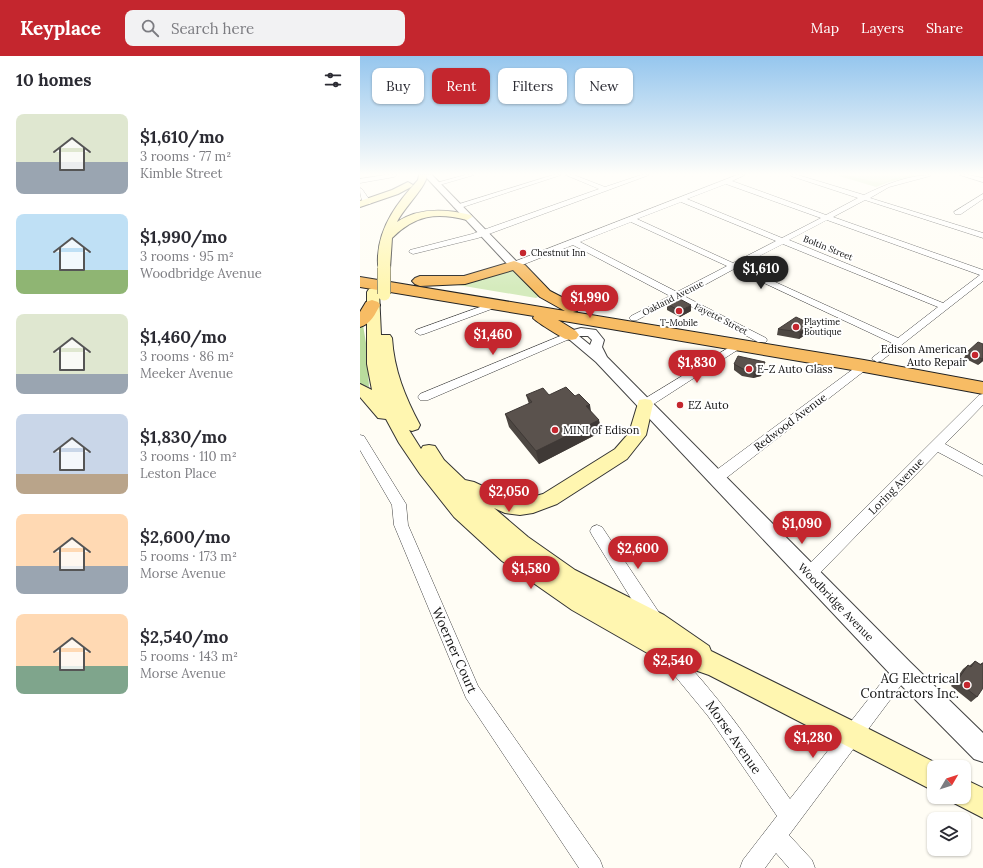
<!DOCTYPE html>
<meta charset="utf-8">
<style>
:root{--surface:#fff;--page:#f2f2f3;--text:#2b2b33;--muted:#7c7c81;--accent:#c4262e}
body{margin:0;font-family:Lora,serif;background:var(--page);color:var(--text);height:100vh;display:flex;flex-direction:column;font-size:15px;white-space:nowrap}
*{box-sizing:border-box;margin:0}
p{font-size:13px;color:var(--muted)}
.icon{flex:none;width:22px;height:22px;fill:none;stroke:currentColor;stroke-width:2;stroke-linecap:round;stroke-linejoin:round}
.map{position:relative;flex:1;overflow:hidden}
.sheet{display:flex;flex-direction:column;background:var(--surface);width:360px}
.sheet>*{flex:none}
.guide{position:absolute;left:12px;top:12px;width:380px;height:36px;display:flex;gap:8px}
.needle{width:26px;rotate:51deg}
.fabs{position:absolute;left:567px;top:704px;display:grid;gap:8px}
.fabs a{display:grid;place-items:center;width:44px;height:44px;border-radius:8px;background:var(--surface);box-shadow:0 1px 3px #0004;font-size:20px}
.price{position:absolute;translate:-50% -34px;padding:0 9px;border-radius:14px;background:var(--accent);color:#fff;font-size:13px;line-height:26px;filter:drop-shadow(0 1px 2px #0008)}
.price::after{content:'';position:absolute;left:50%;top:24px;width:12px;height:9px;margin-left:-6px;background:inherit;clip-path:polygon(0 0,100% 0,50% 100%)}
.price.active{background:#222;color:#fff}
ul{padding:0;list-style:none}
li{display:flex;align-items:center;gap:12px;height:100px;padding:0 16px}
li span{display:grid;place-items:center;flex:none;width:112px;height:80px;border-radius:8px;color:#555}
li>.icon{margin-inline-start:auto}
span .icon{width:48px;height:48px;fill:#fffc;stroke-width:1}
li b{font-size:17px}
h2{display:flex;justify-content:space-between;align-items:center;height:48px;padding:0 16px;font-size:17px}
.chip{padding:0 14px;border-radius:8px;background:var(--surface);box-shadow:0 1px 3px #0004;font-size:14px;line-height:36px}
.chip.active{background:var(--accent);color:#fff}
header{display:flex;align-items:center;gap:24px;box-sizing:border-box;height:56px;padding:0 20px;background:var(--accent);color:#fff}
header strong{font-size:19px}
nav{display:flex;gap:22px;margin-inline-start:auto;font-size:14px}
.search{width:280px;height:36px;background:var(--page);display:flex;align-items:center;gap:10px;box-sizing:border-box;padding:0 14px;border-radius:8px;color:var(--muted);font-size:15px}
main{display:flex;flex:1;min-height:0}
.map>svg:first-child{display:block}
.green{fill:#d5ebbd}
.forest{fill:#b9dc9c}
.pitch{fill:#e6f2cf}
.lines{fill:none;stroke-linecap:round;stroke-linejoin:round}
.minor-casing{stroke:#444;stroke-width:1}
.tertiary-casing{stroke:#444;stroke-width:2}
.secondary-casing{stroke:#333;stroke-width:2}
.trunk-casing{stroke:#222;stroke-width:2}
.minor{fill:#fff;fill-rule:evenodd}
.tertiary{fill:#fff;fill-rule:evenodd}
.secondary{fill:#fff6b0;fill-rule:evenodd}
.trunk{fill:#f7bc64;fill-rule:evenodd}
.secondary-bridge-casing{stroke:#333;stroke-width:14;stroke-linecap:butt}
.secondary-bridge{stroke:#fff6b0;stroke-width:13}
.wall{fill:#4d4742}
.shaded-wall{fill:#3f3936}
.building{fill:#5a524d;stroke:#3f3936}
.poi-dot{fill:#c4262e;stroke:#fff;stroke-width:1.5}
.labels{text-anchor:middle;stroke-width:4;stroke-linejoin:round;paint-order:stroke}
.far-street-label{font-size:9px;fill:#111;stroke:#fff}
.far-poi-label{font-size:9px;fill:#111;stroke:#fff;text-anchor:start}
.poi-label{font-size:11px;fill:#111;stroke:#fff;text-anchor:start}
.street-label{font-size:11px;fill:#111;stroke:#fff}
.near-street-label{font-size:13px;fill:#111;stroke:#fff}
.near-poi-label{font-size:13px;fill:#111;stroke:#fff;text-anchor:end}
</style>
<header>
<strong>Keyplace</strong>
<div class="search"><svg class="icon" aria-label="search" viewBox="0 0 24 24"><circle cx="10" cy="10" r="6"/><path d="M15 15l6 6"/></svg>Search here</div>
<nav><a>Map</a><a>Layers</a><a>Share</a></nav>
</header>
<main>
<section class="sheet">
<h2>10 homes<svg class="icon" aria-label="filters" viewBox="0 0 24 24"><path d="M4 7h16M4 17h16"/><circle cx="9" cy="7" r="2"/><circle cx="15" cy="17" r="2"/></svg></h2>
<ul>
<li><span style="background:linear-gradient(#dfe7d0 60%,#9aa5b1 0)"><svg class="icon" aria-label="home" viewBox="0 0 24 24"><path d="M3 11l9-7 9 7M6 9v11h12V9"/></svg></span><div><b>$1,610/mo</b><p>3 rooms · 77 m²</p><p>Kimble Street</p></div></li>
<li><span style="background:linear-gradient(#bfe0f5 70%,#8fb573 0)"><svg class="icon" aria-label="home" viewBox="0 0 24 24"><path d="M3 11l9-7 9 7M6 9v11h12V9"/></svg></span><div><b>$1,990/mo</b><p>3 rooms · 95 m²</p><p>Woodbridge Avenue</p></div></li>
<li><span style="background:linear-gradient(#dfe7d0 75%,#9aa5b1 0)"><svg class="icon" aria-label="home" viewBox="0 0 24 24"><path d="M3 11l9-7 9 7M6 9v11h12V9"/></svg></span><div><b>$1,460/mo</b><p>3 rooms · 86 m²</p><p>Meeker Avenue</p></div></li>
<li><span style="background:linear-gradient(#c9d6e8 75%,#b9a48a 0)"><svg class="icon" aria-label="home" viewBox="0 0 24 24"><path d="M3 11l9-7 9 7M6 9v11h12V9"/></svg></span><div><b>$1,830/mo</b><p>3 rooms · 110 m²</p><p>Leston Place</p></div></li>
<li><span style="background:linear-gradient(#ffd9b3 65%,#9aa5b1 0)"><svg class="icon" aria-label="home" viewBox="0 0 24 24"><path d="M3 11l9-7 9 7M6 9v11h12V9"/></svg></span><div><b>$2,600/mo</b><p>5 rooms · 173 m²</p><p>Morse Avenue</p></div></li>
<li><span style="background:linear-gradient(#ffd9b3 65%,#7fa58c 0)"><svg class="icon" aria-label="home" viewBox="0 0 24 24"><path d="M3 11l9-7 9 7M6 9v11h12V9"/></svg></span><div><b>$2,540/mo</b><p>5 rooms · 143 m²</p><p>Morse Avenue</p></div></li>
</ul>
</section>
<div class="map">
<svg width="623" height="812" viewBox="0 0 623 812">
<rect width="100%" height="100%" fill="#fffdf5"/>
<path class="green" d="M476 119H558L529 126 516 131Z
M153 212 182 239 176 242 92 228Z"/>
<path class="forest" d="M3 269 6 287 9 331 0 328V271Z"/>
<path class="pitch" d="M487 119H550L541 122C534 120 529 126 522 127 517 127 493 120 487 119Z"/>
<g class="lines">
<defs>
<path id="minor" d="M25 119H37L34 121 0 127V123Z
M105 119H114L76 130 73 128Z
M193 119H201L100 152H97L93 150Z
M206 119H214L245 131 281 119H289L118 182 53 198 49 196 50 194 112 178 239 133Z
M377 119H385L372 125 466 159 498 142 431 120 430 119H438L504 139C524 129 548 119 571 119L570 120 529 131 510 142 623 177V182L505 144 473 161 623 214V225L521 305 517 306 512 303 513 301 532 287 374 213 324 240 406 282 407 284 406 286H398L317 243 277 264H271L269 262 271 260 310 240 213 189 157 211 154 212 150 209 151 207ZM366 128 461 162 422 182 327 143ZM321 146 416 185 373 207 277 163ZM467 164 620 219 583 247 429 184ZM271 166 367 210 317 236 220 186ZM423 188 578 251 538 282 380 210Z
M600 119H609L623 122V126Z
M0 132 2 133 11 146 10 148H4C1 142 0 139 0 132Z
M623 138V143L601 158H595L594 156Z
M134 246 139 249 137 251 64 278 60 279 55 276 56 274Z
M210 276 214 277 215 279 214 281 68 344H60L58 341 60 338Z
M378 286 382 287 383 289 382 291 289 351H281L279 348 281 345Z
M504 307 509 310 508 312 361 426 356 427 351 426 349 422 351 418 500 308Z
M623 338V349L585 388 623 409V420L578 396 454 523 449 525 444 523 441 518 444 513 619 339Z
M0 379 4 380 46 448 48 469 118 630 240 804 243 812H219L106 642 34 469 32 449 0 394Z
M237 469 242 471 300 558 302 564 300 570 294 572 288 570 232 479 230 475 232 471Z
M303 586 309 589C356 635 392 689 430 743L536 608 542 605 548 608 551 614 548 620 429 779 452 804 455 812H429L416 797 405 812H380L383 804 417 760 348 660 315 620 297 601 294 595 297 589Z"/>
<path id="tertiary" d="M64 119H72L158 207 159 209 158 211H150Z
M221 272 236 274 244 284 242 291 247 301 550 606 623 677V706L614 703 534 622 236 306 204 279 206 276ZM219 280H228L232 284 230 289Z"/>
<path id="secondary" d="M59 119H67C67 130 43 153 37 166 59 151 86 153 111 159L112 161 107 164C76 156 55 159 32 182L30 212 28 215H20C17 210 18 205 18 200 20 169 38 146 58 124Z
M48 126 53 129 51 131 38 138 0 151V145L32 134Z
M13 232 17 233 19 236 21 279H30L32 282C34 314 45 341 60 369L58 373 52 375 49 374 61 393 63 390 69 389 75 390 84 404 105 424 114 426 148 442 160 443 172 441 183 438 255 393 269 377 279 344 285 343 291 344 293 348 286 379 267 403 197 448 173 457 160 459 145 457 134 452 168 481 215 514 304 559 349 590 351 595 501 669 584 711H574V735L349 619 289 598 212 554 142 505 94 461 60 418 39 387 26 363 18 362 0 341V328L12 334 7 308V236L9 233Z
M604 723 623 732V762L594 747 591 741H604Z"/>
<path id="trunk" d="M154 205 165 209 190 235 217 249 219 252 217 255 213 256 504 304 623 326V338L504 316 198 264 216 275 219 279 216 283C212 284 210 284 206 283 202 282 175 265 173 262L174 260 0 231V221L205 255 180 241 153 214 105 228 60 230 55 228 52 225 55 222 60 220H104Z
M12 244 18 246 20 249C15 258 11 268 0 271V256L6 246Z"/>
</defs>
<use href="#minor" class="minor-casing"/>
<use href="#tertiary" class="tertiary-casing"/>
<use href="#secondary" class="secondary-casing"/>
<use href="#trunk" class="trunk-casing"/>
<use href="#minor" class="minor"/>
<use href="#tertiary" class="tertiary"/>
<use href="#secondary" class="secondary"/>
<use href="#trunk" class="trunk"/>
<defs>
<path id="secondary-bridge" d="M24 212V238"/>
</defs>
<use href="#secondary-bridge" class="secondary-bridge-casing"/>
<use href="#secondary-bridge" class="secondary-bridge"/>
</g>
<path class="wall" d="M307 248 331 255 320 261 307 254Z
M418 273 451 275 439 283 417 279Z
M623 288V305L618 309 604 302 607 296Z
M405 306 404 312 401 320 393 322 382 320 374 314V308Z
M166 339H189L215 340 230 349V355L239 364 241 376 179 408 149 371 145 358 169 348Z
M615 605 620 608 622 607 617 641 611 646 591 630 603 613 608 609 609 610Z"/>
<path class="shaded-wall" d="M331 249V255L320 261V255Z
M453 269 451 275 439 283 440 276Z
M623 302V305L618 309 622 303Z
M405 306 404 312 401 320 393 322 394 316Z
M230 349 232 361 226 350Z
M239 364 241 376 179 408 176 395Z"/>
<path class="building" d="M318 242 331 249 320 255 307 248Z
M436 261 453 269 440 276 418 273Z
M618 286 623 288V302L622 303 607 296Z
M378 300 405 306 402 314 394 316 383 313 374 308Z
M206 331 215 340 219 338 230 349 226 350 239 364 176 395 145 358 172 346 166 339 183 332 189 339Z
M615 605 621 609 622 607H623V632L617 641 597 625 608 609 611 611Z"/>
<linearGradient id="sky" x2="0" y2="1"><stop stop-color="#95c6ee"/><stop offset="0.51" stop-color="#fffefa"/><stop offset="1" stop-color="#fffefa" stop-opacity="0"/></linearGradient>
<rect width="623" height="232" fill="url(#sky)"/>
<g class="poi-dot">
<circle cx="163" cy="197" r="4"/>
<circle cx="319" cy="255" r="4"/>
<circle cx="436" cy="271" r="4"/>
<circle cx="615" cy="299" r="4"/>
<circle cx="389" cy="313" r="4"/>
<circle cx="320" cy="349" r="4"/>
<circle cx="195" cy="374" r="4"/>
<circle cx="607" cy="629" r="4"/>
</g>
<g class="labels">
<g class="far-street-label">
<text transform="translate(468 192) rotate(22)" y="3">Boltin Street</text>
<text transform="translate(313 242) rotate(-27)" y="3">Oakland Avenue</text>
<text transform="translate(361 263) rotate(27)" y="3">Fayette Street</text>
</g>
<g class="far-poi-label">
<text x="171" y="200">Chestnut Inn</text>
<text x="444" y="269">Playtime<tspan x="444" dy="10">Boutique</tspan></text>
<text x="319" y="270" text-anchor="middle">T-Mobile</text>
</g>
<g class="poi-label">
<text x="607" y="297" text-anchor="end">Edison American<tspan x="607" dy="13">Auto Repair</tspan></text>
<text x="397" y="317">E-Z Auto Glass</text>
<text x="328" y="353">EZ Auto</text>
<text x="203" y="378">MINI of Edison</text>
</g>
<g class="street-label">
<text transform="translate(430 366) rotate(-37)" y="4">Redwood Avenue</text>
<text transform="translate(536 430) rotate(-46)" y="4">Loring Avenue</text>
<text transform="translate(476 546) rotate(46)" y="4">Woodbridge Avenue</text>
</g>
<g class="near-street-label">
<text transform="translate(95 594) rotate(66)" y="5">Woerner Court</text>
<text transform="translate(374 681) rotate(55)" y="5">Morse Avenue</text>
</g>
<g class="near-poi-label">
<text x="599" y="627">AG Electrical<tspan x="599" dy="15">Contractors Inc.</tspan></text>
</g>
</g>
</svg>
<div class="fabs">
<a><svg class="needle" viewBox="-14 -14 28 28"><path d="M0-13l5 13h-10z" fill="#e53935"/><path d="M0 13l5-13h-10z" fill="#7c7c81"/></svg></a>
<a><svg class="icon" aria-label="layers" viewBox="0 0 24 24"><path d="M12 4l9 5-9 5-9-5zM3 14l9 5 9-5"/></svg></a>
</div>
<b class="price active" style="left:401px;top:234px">$1,610</b>
<b class="price" style="left:230px;top:263px">$1,990</b>
<b class="price" style="left:133px;top:300px">$1,460</b>
<b class="price" style="left:337px;top:328px">$1,830</b>
<b class="price" style="left:149px;top:457px">$2,050</b>
<b class="price" style="left:442px;top:489px">$1,090</b>
<b class="price" style="left:278px;top:514px">$2,600</b>
<b class="price" style="left:171px;top:534px">$1,580</b>
<b class="price" style="left:313px;top:626px">$2,540</b>
<b class="price" style="left:453px;top:703px">$1,280</b>
<div class="guide">
<a class="chip">Buy</a>
<a class="chip active">Rent</a>
<a class="chip">Filters</a>
<a class="chip">New</a>
</div>
</div>
</main>
